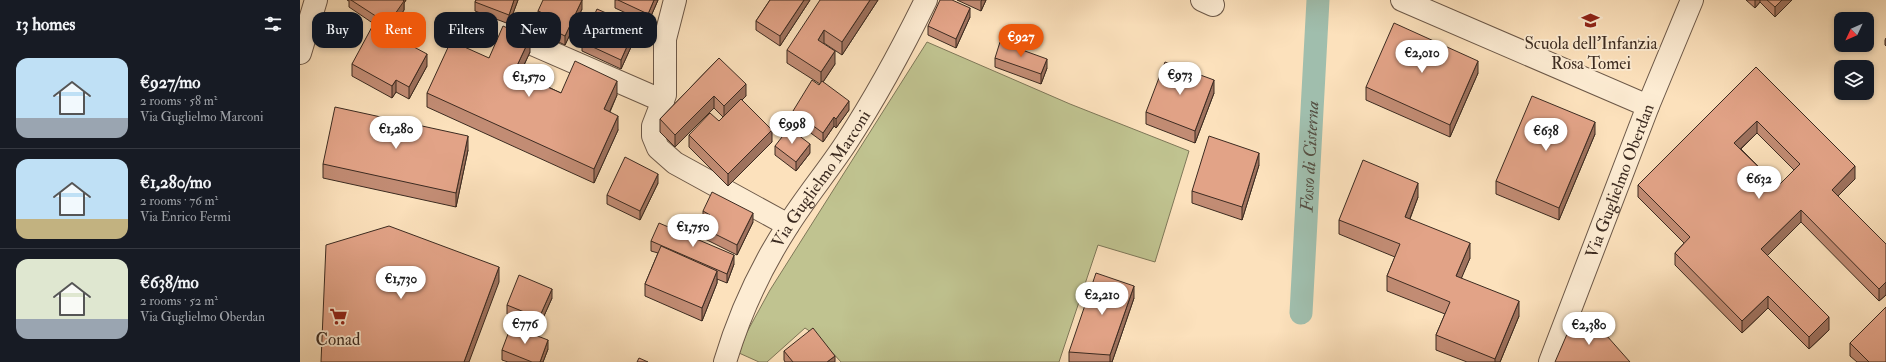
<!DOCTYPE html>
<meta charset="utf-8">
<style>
:root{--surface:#171b24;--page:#242831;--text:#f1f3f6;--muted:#9ea1a6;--line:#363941;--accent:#ea580c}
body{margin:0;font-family:"IM FELL Double Pica",serif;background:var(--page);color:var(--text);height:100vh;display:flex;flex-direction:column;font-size:15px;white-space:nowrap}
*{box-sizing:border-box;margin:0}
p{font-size:13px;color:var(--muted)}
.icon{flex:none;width:22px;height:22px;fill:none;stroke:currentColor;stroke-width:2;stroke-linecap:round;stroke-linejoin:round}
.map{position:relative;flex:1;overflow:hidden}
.panel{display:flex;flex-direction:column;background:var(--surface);width:300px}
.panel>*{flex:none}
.top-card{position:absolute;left:12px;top:12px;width:380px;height:36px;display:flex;gap:8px}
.needle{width:26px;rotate:226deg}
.buttons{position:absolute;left:1534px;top:12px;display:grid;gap:8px}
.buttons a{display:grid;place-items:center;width:40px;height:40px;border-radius:8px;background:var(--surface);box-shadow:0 2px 6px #0003;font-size:20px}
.price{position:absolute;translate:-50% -34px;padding:0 9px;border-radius:14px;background:#fff;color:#222;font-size:13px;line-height:26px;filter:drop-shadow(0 1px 2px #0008)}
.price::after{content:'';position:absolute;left:50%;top:24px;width:12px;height:9px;margin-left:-6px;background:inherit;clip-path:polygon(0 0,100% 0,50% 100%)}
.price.selected{background:var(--accent);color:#fff}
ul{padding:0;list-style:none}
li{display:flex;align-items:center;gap:12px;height:100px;padding:0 16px}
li+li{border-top:1px solid var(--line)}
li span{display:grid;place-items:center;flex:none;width:112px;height:80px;border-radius:12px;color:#555}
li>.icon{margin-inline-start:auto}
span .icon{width:48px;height:48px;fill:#fffc;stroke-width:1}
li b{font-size:17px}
h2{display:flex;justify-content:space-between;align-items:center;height:48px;padding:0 16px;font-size:17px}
.chip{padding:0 14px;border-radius:12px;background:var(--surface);box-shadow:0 2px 6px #0003;font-size:14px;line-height:36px}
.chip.selected{background:var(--accent);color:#fff}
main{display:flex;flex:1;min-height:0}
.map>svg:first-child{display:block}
.green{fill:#c0c390;stroke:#7e7758}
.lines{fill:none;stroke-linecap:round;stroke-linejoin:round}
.canal{stroke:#a0bead;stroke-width:23}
.minor-casing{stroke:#6c5848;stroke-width:24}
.minor{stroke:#fdecd3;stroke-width:22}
.wall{fill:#c28c74;stroke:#3c2b21;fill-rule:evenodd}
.shaded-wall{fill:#9e725e;stroke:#3c2b21}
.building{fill:#e2a387;stroke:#3c2b21;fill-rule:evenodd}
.labels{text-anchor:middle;stroke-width:3.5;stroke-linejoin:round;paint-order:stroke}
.poi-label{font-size:17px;fill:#3c2b21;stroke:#fdecd3}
.street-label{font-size:17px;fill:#3c2b21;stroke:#fdecd3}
.water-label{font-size:18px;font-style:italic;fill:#555044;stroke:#fdecd3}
</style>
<main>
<section class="panel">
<h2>13 homes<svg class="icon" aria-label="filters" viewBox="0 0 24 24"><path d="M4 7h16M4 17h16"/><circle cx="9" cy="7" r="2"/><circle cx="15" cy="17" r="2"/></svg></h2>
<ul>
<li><span style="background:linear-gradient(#bfe0f5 75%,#9aa5b1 0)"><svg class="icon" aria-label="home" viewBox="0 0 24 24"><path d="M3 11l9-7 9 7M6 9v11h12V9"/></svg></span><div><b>€927/mo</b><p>2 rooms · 58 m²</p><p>Via Guglielmo Marconi</p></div></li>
<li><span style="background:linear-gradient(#bfe0f5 75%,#c2b280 0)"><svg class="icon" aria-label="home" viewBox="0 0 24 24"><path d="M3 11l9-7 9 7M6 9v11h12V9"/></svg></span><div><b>€1,280/mo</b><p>2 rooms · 76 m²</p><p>Via Enrico Fermi</p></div></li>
<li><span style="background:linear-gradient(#dfe7d0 75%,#9aa5b1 0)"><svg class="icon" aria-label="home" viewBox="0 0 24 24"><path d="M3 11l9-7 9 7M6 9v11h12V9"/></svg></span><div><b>€638/mo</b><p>2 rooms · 52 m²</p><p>Via Guglielmo Oberdan</p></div></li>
</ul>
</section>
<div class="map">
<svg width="1586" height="362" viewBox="0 0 1586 362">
<rect width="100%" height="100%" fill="#fce1bc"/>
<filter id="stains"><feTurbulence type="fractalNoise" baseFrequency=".005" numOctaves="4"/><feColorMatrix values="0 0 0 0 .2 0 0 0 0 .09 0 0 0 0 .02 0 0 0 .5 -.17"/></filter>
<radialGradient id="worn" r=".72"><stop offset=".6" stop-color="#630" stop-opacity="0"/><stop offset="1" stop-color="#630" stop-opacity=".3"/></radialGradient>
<path class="green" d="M627 42 770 104 889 151 855 262 798 245 759 362H541L517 336 505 328 467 362H459L439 353 447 332 470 290Z"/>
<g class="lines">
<path class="canal" id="s1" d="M1001 313 1018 0"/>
<defs>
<g id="minor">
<path d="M375 0 365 39V95L353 126V136L358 148 375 163 488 225"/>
<path d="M902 0 913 5"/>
<path d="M1102 0 1348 106"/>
<path d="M193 27 363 101"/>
<path d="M0 53 16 0"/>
<path id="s2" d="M425 362C439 315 460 269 487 227 505 198 527 172 546 143 576 97 602 49 626 0"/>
<path id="s3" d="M1250 362 1348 106 1392 0"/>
</g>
</defs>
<use href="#minor" class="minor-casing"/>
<use href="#minor" class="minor"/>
</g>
<path class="wall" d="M47 0H106L104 3V10L88 33 127 66 109 99 96 92 92 98 52 76V64L80 28 49 7V1Z
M176 0H218L209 24 175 11V2Z
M315 0H358L348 23 315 8Z
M470 0H510L480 46 456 30V21Z
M578 0 542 55 524 43 523 44 535 64 523 82 549 110 536 128 534 126 523 142 493 120V111L520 84 487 63V50Z
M657 0H686L681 11Z
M1446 0H1492L1475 17 1460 2 1455 8Z
M282 9 265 45 240 33V24L241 22 238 20V11Z
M670 17 656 48 628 35V26Z
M336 36 321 69 282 51V42Z
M1586 38V46L1585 45V40Z
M230 52 220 74 261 93 317 95 310 112 318 130 294 183 127 107V93L189 58Z
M419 58 446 96 442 100 472 142 428 186 389 147V135L419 121 423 117 414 108 375 147 360 132V119Z
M695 58 747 68 741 84 695 67Z
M1456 67 1555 179 1538 196 1586 244V295L1579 301 1501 222 1467 256 1529 330 1509 349 1468 308 1442 333 1375 265V253L1384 243 1338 197V185ZM1457 133 1494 170 1478 186 1441 149Z
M1178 73 1150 137 1066 100V87Z
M914 93 895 143 846 124V112Z
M1295 134 1259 220 1196 194V181Z
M475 146 510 153 496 171 475 155Z
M168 150 156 207 23 178V164Z
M959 165 942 220 892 203V191Z
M358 183 340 220 307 204V195Z
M1118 197 1110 219 1170 258 1161 278 1219 316 1200 362H1167L1136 350V335L1145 314 1087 291V276L1095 257 1039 234V220Z
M403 211 453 222 437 255 403 238V228L407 222 403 220Z
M351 241 434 264 427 283 417 279V283L402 321 345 296V284L358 253 351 251Z
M252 298 239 327 207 314V305Z
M834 298 812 362H769V352Z
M1550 343 1586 362H1557L1550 356Z
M248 349 243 362H208L202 360V350Z
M484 351 535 362H485L484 360Z"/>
<path class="shaded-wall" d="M101 0H106L104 3V10L88 34V24Z
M214 0H218L209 24V15Z
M282 0V9L265 45V36Z
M354 0H358L348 23V14Z
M504 0H510L480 46V36Z
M570 0H578L542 55V42Z
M682 0H686L681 11V1Z
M1455 0H1460V2L1455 8Z
M1482 0H1492L1475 17V7Z
M670 8V17L656 48V39Z
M336 26V36L321 69V60Z
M524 30V43L518 52V40Z
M230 38V52L214 86V72Z
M535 51V64L521 85V72Z
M127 54V66L109 99V87Z
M747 59V68L741 84V74Z
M1178 61V73L1150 137V125Z
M96 80V92L92 98V86Z
M914 80V93L895 143V131Z
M317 81V95L304 124V109Z
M446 84V96L424 118V106Z
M414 96V108L375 147V135Z
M549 101V110L536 128V119Z
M318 116V130L294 183V169Z
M534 117V126L523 142V133Z
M1457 121V133L1434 155V143Z
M1295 122V134L1259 220V208Z
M472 130V142L428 186V174Z
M168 136V150L156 207V193Z
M510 144V153L496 171V162Z
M959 153V165L942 220V207Z
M1555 166V179L1532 202V190Z
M358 174V183L340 220V211Z
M1118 183V197L1105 231V217Z
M1501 210V222L1461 262V249Z
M453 213V222L437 255V245Z
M1170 243V258L1156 291V276Z
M434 255V264L427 283V274Z
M199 267V282L169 362H164Z
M417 271V283L402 321V308Z
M1586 282V295L1579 301V289Z
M834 286V298L812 362H810V355Z
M252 289V298L239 327V318Z
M1468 296V308L1442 333V321Z
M1219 301V316L1200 362H1195V359Z
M1529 317V330L1509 349V337Z
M248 340V349L243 362H240Z
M535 356V362H527Z"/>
<path class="building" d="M51 0H103L104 1 88 24Z
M176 0H214L209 15 175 2Z
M243 0H282L265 36 240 24 245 14 238 11Z
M318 0H354L348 14Z
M470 0H504L480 36 456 21Z
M520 0H570L542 42 524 30 518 40 535 51 521 72 487 50Z
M640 0H652L670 8 656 39 628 26Z
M1467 0H1482L1475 7Z
M297 9 336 26 321 60 282 42Z
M1094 23 1178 61 1150 125 1066 87Z
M73 25 127 54 109 87 96 80 92 86 52 64Z
M203 26 230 38 214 72 261 93 275 61 317 81 304 109 318 116 294 169 127 93 151 41 189 58Z
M700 42 747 59 741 74 695 58Z
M419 58 446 84 424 106 414 96 375 135 360 119Z
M865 62 914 80 895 131 846 112Z
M1456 67 1555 166 1532 190 1586 244V282L1579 289 1501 210 1461 249 1529 317 1509 337 1468 296 1442 321 1375 253 1390 237 1338 185ZM1457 121 1500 164 1478 186 1434 143Z
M512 80 519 85 522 81 549 101 536 119 534 117 523 133 493 111Z
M1232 96 1295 122 1259 208 1196 181Z
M441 99 472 130 428 174 389 135 410 113 419 121Z
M35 107 168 136 156 193 23 164Z
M489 128 510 144 496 162 475 146Z
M909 136 959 153 942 207 892 191Z
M325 157 358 174 340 211 307 195Z
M1063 160 1118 183 1105 217 1170 243 1156 276 1219 301 1195 359 1136 335 1150 302 1087 276 1100 244 1039 220Z
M412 192 453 213 437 245 403 228 410 215 403 211Z
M359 223 434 255 427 274 351 241Z
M89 226 199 267 164 362H21L26 245Z
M361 246 417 271 402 308 345 284Z
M796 273 834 286 810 355 769 352Z
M219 275 252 289 239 318 207 305Z
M1586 307V362H1569L1550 343Z
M1274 318 1299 327 1330 362H1255Z
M211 326 248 340 240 362H232L202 350Z
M513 328 535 356 527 362H493L484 351Z
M339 358 348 362H337Z"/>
<defs>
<symbol id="school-bare" viewBox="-9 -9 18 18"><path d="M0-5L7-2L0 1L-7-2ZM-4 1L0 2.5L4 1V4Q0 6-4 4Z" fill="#8f2418" stroke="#fdecd3" stroke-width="2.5" paint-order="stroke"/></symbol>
<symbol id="supermarket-bare" viewBox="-9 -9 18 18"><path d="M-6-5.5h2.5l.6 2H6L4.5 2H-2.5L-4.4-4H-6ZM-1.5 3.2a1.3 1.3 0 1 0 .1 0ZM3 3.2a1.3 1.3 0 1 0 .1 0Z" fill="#8f2418" stroke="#fdecd3" stroke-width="2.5" paint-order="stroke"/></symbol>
</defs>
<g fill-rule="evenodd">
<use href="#school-bare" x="1278" y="8" width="25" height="25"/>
<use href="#supermarket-bare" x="26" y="304" width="25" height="25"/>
</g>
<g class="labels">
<g class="poi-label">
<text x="1291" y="49">Scuola dell'Infanzia<tspan x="1291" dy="20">Rosa Tomei</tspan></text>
<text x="38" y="345">Conad</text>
</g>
<g class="street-label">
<text dy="6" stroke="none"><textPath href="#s2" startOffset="208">Via Guglielmo Marconi</textPath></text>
<text dy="6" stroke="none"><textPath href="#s3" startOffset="194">Via Guglielmo Oberdan</textPath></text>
</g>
<g class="water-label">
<text dy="6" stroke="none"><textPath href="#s1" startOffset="157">Fosso di Cisterna</textPath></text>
</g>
</g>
<rect width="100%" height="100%" filter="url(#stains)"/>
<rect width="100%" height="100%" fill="url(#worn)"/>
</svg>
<div class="buttons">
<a><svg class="needle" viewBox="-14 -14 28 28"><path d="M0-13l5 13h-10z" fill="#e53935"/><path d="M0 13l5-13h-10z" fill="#9ea1a6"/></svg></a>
<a><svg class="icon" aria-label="layers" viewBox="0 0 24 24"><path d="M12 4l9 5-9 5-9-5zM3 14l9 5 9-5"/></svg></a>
</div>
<b class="price selected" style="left:721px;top:58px">€927</b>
<b class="price" style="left:1122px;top:74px">€2,010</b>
<b class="price" style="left:880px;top:96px">€973</b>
<b class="price" style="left:229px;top:98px">€1,570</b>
<b class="price" style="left:492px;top:145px">€998</b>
<b class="price" style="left:96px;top:150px">€1,280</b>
<b class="price" style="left:1246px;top:152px">€638</b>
<b class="price" style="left:1459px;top:200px">€632</b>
<b class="price" style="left:393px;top:248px">€1,750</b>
<b class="price" style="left:101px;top:300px">€1,730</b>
<b class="price" style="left:802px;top:316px">€2,210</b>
<b class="price" style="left:225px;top:345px">€776</b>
<b class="price" style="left:1289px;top:346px">€2,380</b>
<div class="top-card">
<a class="chip">Buy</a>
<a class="chip selected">Rent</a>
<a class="chip">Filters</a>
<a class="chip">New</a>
<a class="chip">Apartment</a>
</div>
</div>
</main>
